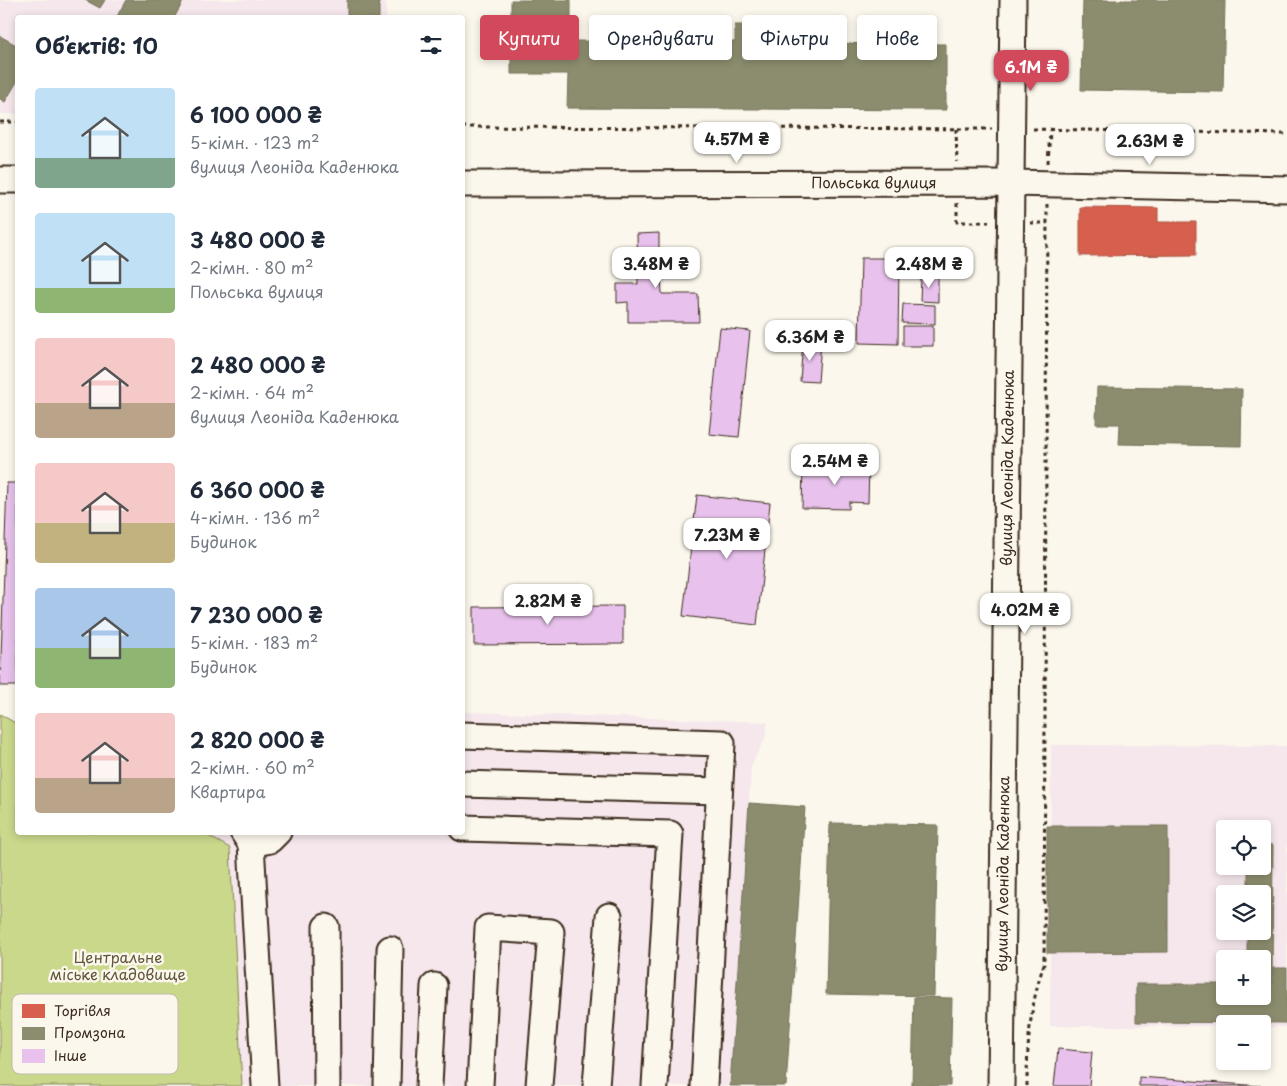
<!DOCTYPE html>
<html lang="uk">
<meta charset="utf-8">
<style>
:root{--surface:#fff;--page:#f6f6f7;--text:#1f2937;--muted:#747a83;--accent:#d1495b}
body{margin:0;font-family:"Playpen Sans",sans-serif;background:var(--page);color:var(--text);height:100vh;display:flex;flex-direction:column;font-size:19px;white-space:nowrap}
*{box-sizing:border-box;margin:0}
p{font-size:16px;color:var(--muted)}
.icon{flex:none;width:28px;height:28px;fill:none;stroke:currentColor;stroke-width:2;stroke-linecap:round;stroke-linejoin:round}
.map{position:relative;flex:1;overflow:hidden}
.details{position:absolute;left:15px;top:15px;width:450px;height:820px;display:flex;flex-direction:column;background:var(--surface);border-radius:5px;box-shadow:0 2px 8px #0003}
.details>*{flex:none}
.top-card{position:absolute;left:480px;top:15px;width:475px;height:45px;display:flex;gap:10px}
.fabs{position:absolute;left:1216px;top:820px;display:grid;gap:10px}
.fabs a{display:grid;place-items:center;width:55px;height:55px;border-radius:5px;background:var(--surface);box-shadow:0 2px 8px #0003;font-size:25px}
.price{position:absolute;translate:-50% -42px;padding:0 11px;border-radius:10px;background:#fff;color:#222;font-size:16px;line-height:32px;filter:drop-shadow(0 1px 2px #0008)}
.price::after{content:'';position:absolute;left:50%;top:30px;width:15px;height:11px;margin-left:-8px;background:inherit;clip-path:polygon(0 0,100% 0,50% 100%)}
.price.active{background:var(--accent);color:#fff}
ul{padding:0;list-style:none}
li{display:flex;align-items:center;gap:15px;height:125px;padding:0 20px}
li span{display:grid;place-items:center;flex:none;width:140px;height:100px;border-radius:5px;color:#555}
li>.icon{margin-inline-start:auto}
span .icon{width:60px;height:60px;fill:#fffc;stroke-width:1}
li b{font-size:21px}
h2{display:flex;justify-content:space-between;align-items:center;height:60px;padding:0 20px;font-size:21px}
.pill{padding:0 18px;border-radius:5px;background:var(--surface);box-shadow:0 2px 8px #0003;font-size:18px;line-height:45px}
.pill.active{background:var(--accent);color:#fff}
.map>svg:first-child{display:block}
.built{fill:#f5e7ec;fill-rule:evenodd}
.green{fill:#cad88c;stroke:#828155}
.shops{fill:#d6604d;stroke:#a8503f}
.industry{fill:#8c8c6e;stroke:#746f56}
.building{fill:#e8c2ec;stroke:#3b2a1e}
.lines{fill:none;stroke-linecap:round;stroke-linejoin:round}
.minor-casing{stroke:#3b2a1e;stroke-width:29}
.path{stroke:#3b2a1e;stroke-width:3;stroke-dasharray:4 4;stroke-linecap:butt}
.minor{stroke:#fbf7ec;stroke-width:25}
.labels{text-anchor:middle;stroke-width:5;stroke-linejoin:round;paint-order:stroke}
.street-label{font-size:15px;fill:#3b2a1e;stroke:#fbf7ec}
.park-label{font-size:15px;fill:#5f563a;stroke:#fbf7ec}
.key{fill:#fbf7ec;stroke:#c1baae;stroke-width:1}
.key-label{font-size:14px;fill:#3b2a1e}
</style>
<div class="map">
<svg width="1287" height="1086" viewBox="0 0 1287 1086">
<rect width="100%" height="100%" fill="#fbf7ec"/>
<filter id="ink" filterUnits="userSpaceOnUse"><feTurbulence type="fractalNoise" baseFrequency=".02" numOctaves="2"/><feDisplacementMap in="SourceGraphic" scale="10" xChannelSelector="R" yChannelSelector="G"/><feConvolveMatrix kernelMatrix="1 2 1 2 8 2 1 2 1" color-interpolation-filters="sRGB"/></filter>
<g filter="url(#ink)">
<path class="built" d="M0 0H386V18H18L17 114H0Z
M463 712 767 722 766 736 751 766 730 1086H242L230 848 210 837V833L462 832Z
M1051 745 1287 746V1027H1263L1262 1024H1225V1026H1050ZM1225 829H1262V866H1225ZM1225 894H1262V931H1225ZM1225 959H1262V996H1225Z"/>
<path class="green" d="M0 714 17 724 18 832 203 833 230 848 242 1086H0Z"/>
<path class="shops" d="M1080 207 1158 208V222H1196V255L1080 256Z"/>
<path class="industry" d="M85 0H105L100 8Z
M126 0H184L174 18H116Z
M347 0H379V18H347Z
M511 0H571V41L735 42V25H773V43L946 44V110L567 108 568 74H511Z
M1083 0H1225L1223 92 1081 90Z
M0 36 18 46V80L5 102 0 99Z
M1097 387 1242 389 1241 446 1119 444 1120 424H1096Z
M749 803 805 807 786 1086H730Z
M830 823 938 825 934 996 826 994Z
M1047 826H1168V952L1047 953Z
M1262 844 1273 845 1272 983H1262V959H1247V931H1262V894H1248V866H1262Z
M1273 968H1287V1023L1136 1022V984H1225V996H1262V984H1273Z
M914 997 952 998 950 1086H912Z"/>
<path class="building" d="M659 233V261H677V275H661L662 294H698L699 322H628V302L617 303V284H638L637 234Z
M861 258H899L898 344 859 343Z
M921 276H938V302L920 301Z
M903 304 935 305V324L902 323Z
M903 326H933V346H903Z
M720 328 750 331 739 437 709 434Z
M803 341 821 342 818 382 800 381Z
M803 465H869L868 503 849 502V509L802 508Z
M7 483H18V686H0Z
M697 495 770 503 757 625 683 616Z
M623 606V644L474 645V607Z
M1058 1049 1092 1052 1089 1086H1054Z
M1139 1077 1261 1086H1139Z"/>
<g class="lines">
<defs>
<g id="minor">
<path d="M0 180H18"/>
<path id="s1" d="M462 184 1011 183 1287 189"/>
<path d="M462 735 722 743 704 1086"/>
<path d="M462 784 719 791"/>
<path d="M462 828 670 834 655 1086"/>
<path d="M243 832 251 844 265 1086"/>
<path d="M251 844 270 840 278 832"/>
<path d="M326 927 327 1086"/>
<path d="M387 1086 390 949"/>
<path d="M429 1086 434 986"/>
<path d="M480 1086 488 928 551 932 539 1086"/>
<path d="M596 1086 609 916"/>
<path id="s2" d="M1001 1086 1013 0"/>
</g>
</defs>
<use href="#minor" class="minor-casing"/>
<path class="path" d="M0 122H18
M462 127 992 129
M956 129 957 162
M1033 129 1287 134
M1048 163 1050 130
M957 203V222H989
M1030 223H1047
M1027 1086C1027 1044 1030 1005 1044 964L1047 204"/>
<use href="#minor" class="minor"/>
</g>
</g>
<g class="labels">
<g class="street-label">
<text dy="5" stroke="none"><textPath href="#s1" startOffset="412">Польська вулиця</textPath></text>
<text dy="5" stroke="none"><textPath href="#s2" startOffset="618">вулиця Леоніда Каденюка</textPath></text>
<text dy="5" stroke="none"><textPath href="#s2" startOffset="212">вулиця Леоніда Каденюка</textPath></text>
</g>
<g class="park-label">
<text x="118" y="963">Центральне<tspan x="118" dy="17">міське кладовище</tspan></text>
</g>
</g>
<rect x="12" y="994" width="166" height="80" rx="8" class="key"/>
<rect x="22" y="1004" width="23" height="14" fill="#d6604d"/>
<rect x="22" y="1027" width="23" height="13" fill="#8c8c6e"/>
<rect x="22" y="1049" width="23" height="14" fill="#e8c2ec"/>
<g class="key-label">
<text x="54" y="1016">Торгівля</text>
<text x="54" y="1038">Промзона</text>
<text x="54" y="1061">Інше</text>
</g>
</svg>
<div class="fabs">
<a><svg class="icon" aria-label="locate" viewBox="0 0 24 24"><circle cx="12" cy="12" r="6"/><path d="M12 2v4M12 18v4M2 12h4M18 12h4"/></svg></a>
<a><svg class="icon" aria-label="layers" viewBox="0 0 24 24"><path d="M12 4l9 5-9 5-9-5zM3 14l9 5 9-5"/></svg></a>
<a>+</a>
<a>−</a>
</div>
<b class="price active" style="left:1031px;top:92px">6.1M ₴</b>
<b class="price" style="left:737px;top:164px">4.57M ₴</b>
<b class="price" style="left:1150px;top:166px">2.63M ₴</b>
<b class="price" style="left:656px;top:289px">3.48M ₴</b>
<b class="price" style="left:929px;top:289px">2.48M ₴</b>
<b class="price" style="left:810px;top:362px">6.36M ₴</b>
<b class="price" style="left:835px;top:486px">2.54M ₴</b>
<b class="price" style="left:727px;top:560px">7.23M ₴</b>
<b class="price" style="left:548px;top:626px">2.82M ₴</b>
<b class="price" style="left:1025px;top:635px">4.02M ₴</b>
<div class="top-card">
<a class="pill active">Купити</a>
<a class="pill">Орендувати</a>
<a class="pill">Фільтри</a>
<a class="pill">Нове</a>
</div>
<section class="details">
<h2>Об’єктів: 10<svg class="icon" aria-label="filters" viewBox="0 0 24 24"><path d="M4 7h16M4 17h16"/><circle cx="9" cy="7" r="2"/><circle cx="15" cy="17" r="2"/></svg></h2>
<ul>
<li><span style="background:linear-gradient(#bfe0f5 70%,#7fa58c 0)"><svg class="icon" aria-label="home" viewBox="0 0 24 24"><path d="M3 11l9-7 9 7M6 9v11h12V9"/></svg></span><div><b>6 100 000 ₴</b><p>5-кімн. · 123 m²</p><p>вулиця Леоніда Каденюка</p></div></li>
<li><span style="background:linear-gradient(#bfe0f5 75%,#8fb573 0)"><svg class="icon" aria-label="home" viewBox="0 0 24 24"><path d="M3 11l9-7 9 7M6 9v11h12V9"/></svg></span><div><b>3 480 000 ₴</b><p>2-кімн. · 80 m²</p><p>Польська вулиця</p></div></li>
<li><span style="background:linear-gradient(#f6c9c9 65%,#b9a48a 0)"><svg class="icon" aria-label="home" viewBox="0 0 24 24"><path d="M3 11l9-7 9 7M6 9v11h12V9"/></svg></span><div><b>2 480 000 ₴</b><p>2-кімн. · 64 m²</p><p>вулиця Леоніда Каденюка</p></div></li>
<li><span style="background:linear-gradient(#f6c9c9 60%,#c2b280 0)"><svg class="icon" aria-label="home" viewBox="0 0 24 24"><path d="M3 11l9-7 9 7M6 9v11h12V9"/></svg></span><div><b>6 360 000 ₴</b><p>4-кімн. · 136 m²</p><p>Будинок</p></div></li>
<li><span style="background:linear-gradient(#a9c7e8 60%,#8fb573 0)"><svg class="icon" aria-label="home" viewBox="0 0 24 24"><path d="M3 11l9-7 9 7M6 9v11h12V9"/></svg></span><div><b>7 230 000 ₴</b><p>5-кімн. · 183 m²</p><p>Будинок</p></div></li>
<li><span style="background:linear-gradient(#f6c9c9 65%,#b9a48a 0)"><svg class="icon" aria-label="home" viewBox="0 0 24 24"><path d="M3 11l9-7 9 7M6 9v11h12V9"/></svg></span><div><b>2 820 000 ₴</b><p>2-кімн. · 60 m²</p><p>Квартира</p></div></li>
</ul>
</section>
</div>
